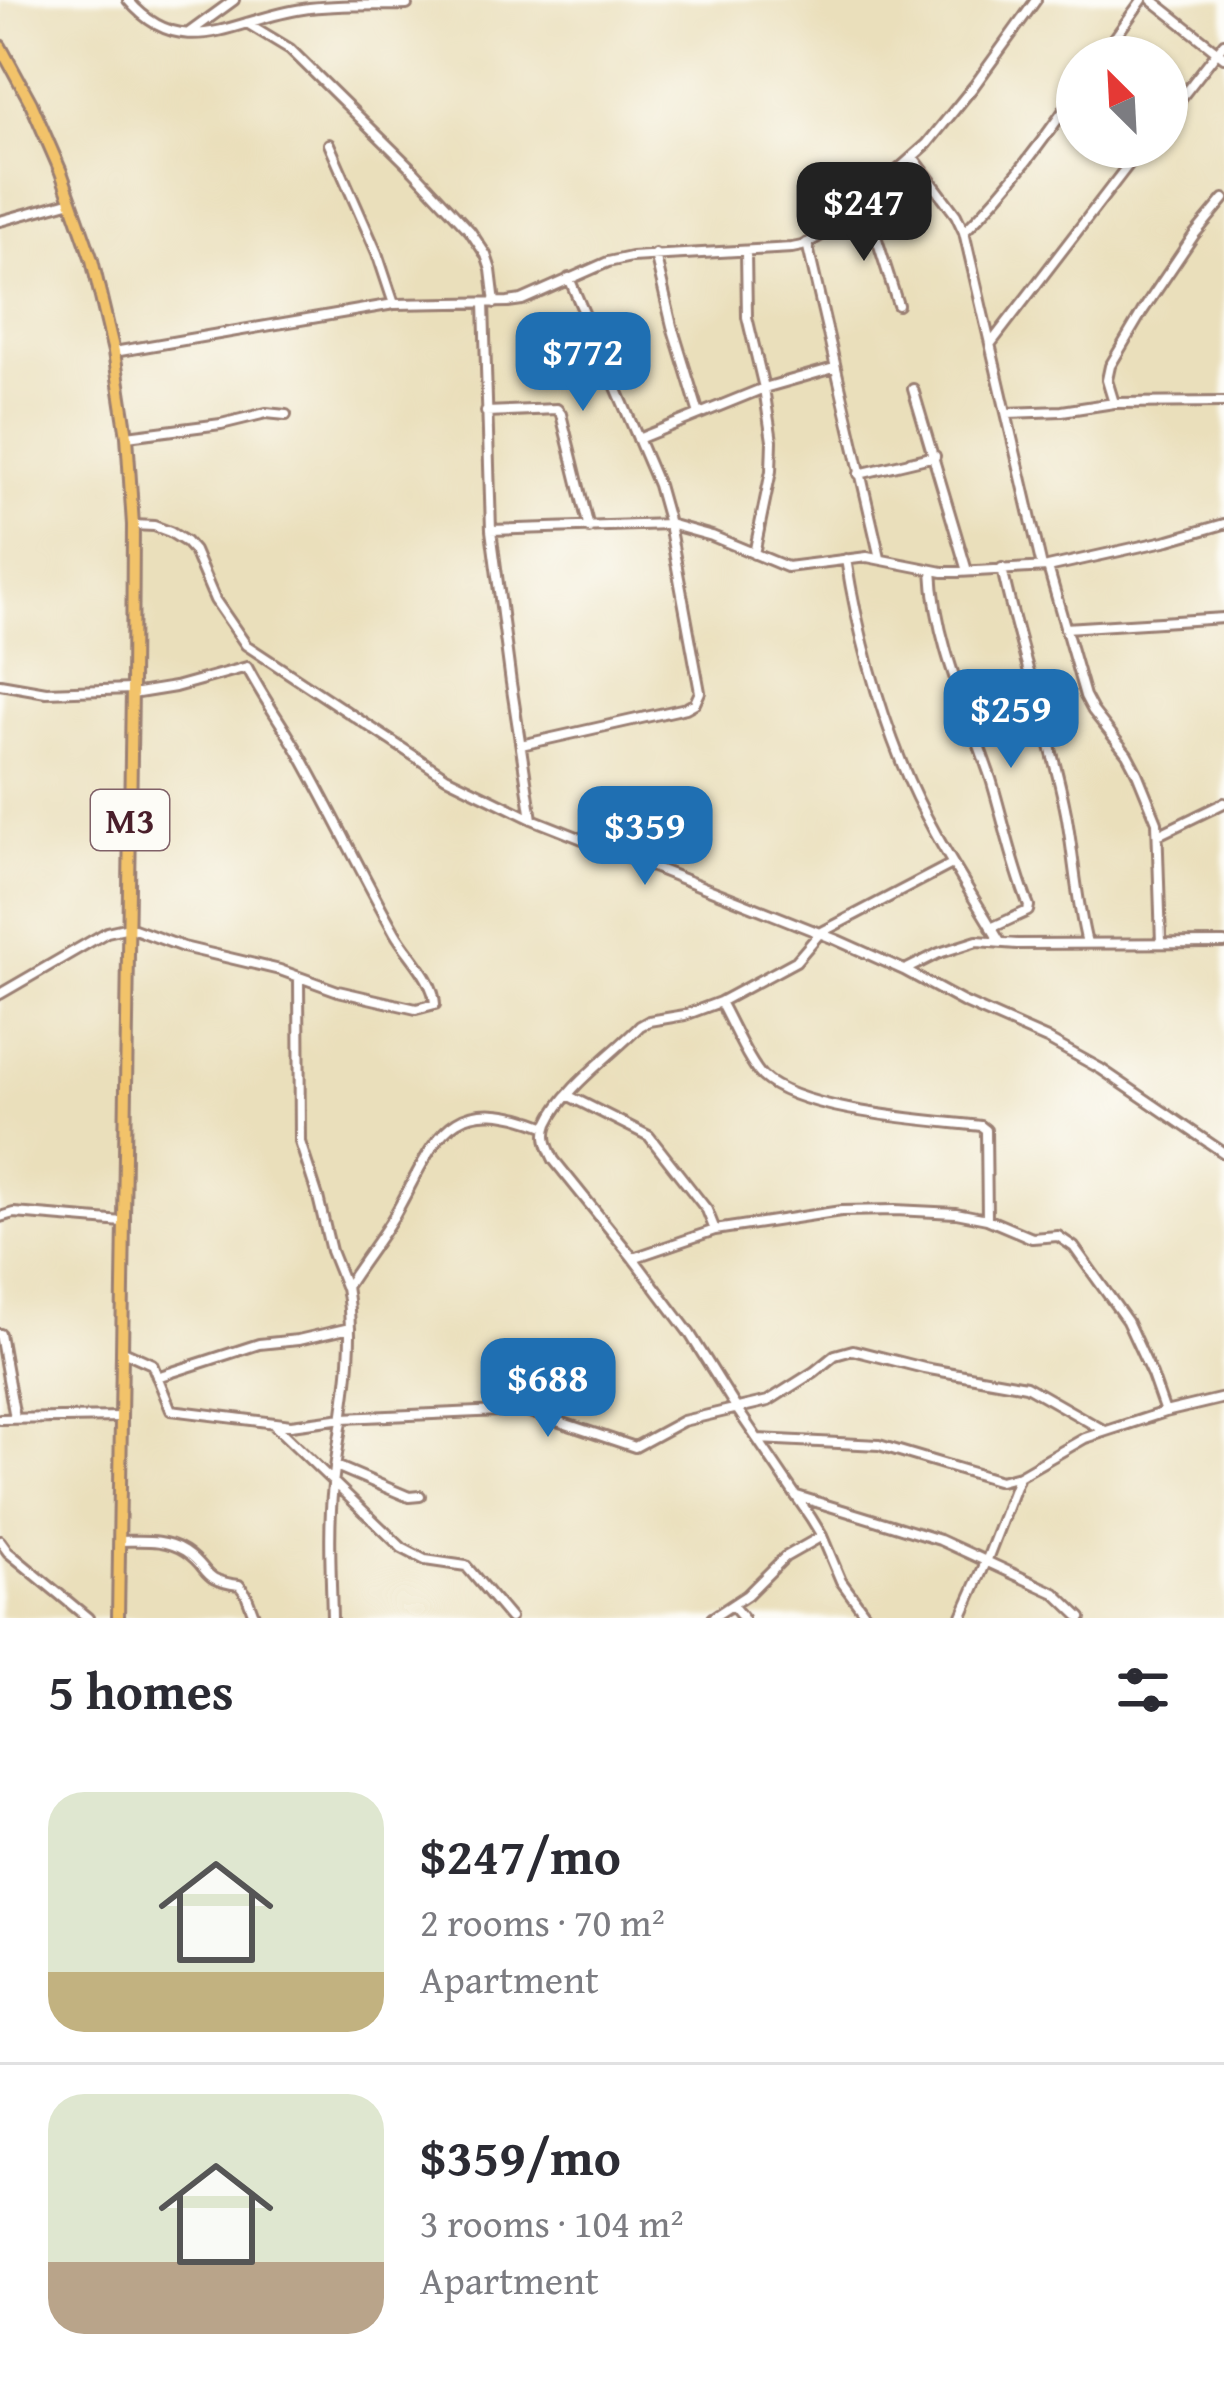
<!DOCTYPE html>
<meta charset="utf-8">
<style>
:root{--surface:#fff;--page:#f2f2f3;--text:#2b2b33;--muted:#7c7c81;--line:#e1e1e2;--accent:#1f6fb2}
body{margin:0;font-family:"Gentium Book Plus",serif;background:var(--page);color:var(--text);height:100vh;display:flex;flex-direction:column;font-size:45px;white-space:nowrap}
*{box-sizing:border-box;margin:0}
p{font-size:39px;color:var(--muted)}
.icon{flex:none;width:66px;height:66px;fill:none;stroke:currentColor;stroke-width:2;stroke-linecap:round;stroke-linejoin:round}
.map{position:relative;height:1618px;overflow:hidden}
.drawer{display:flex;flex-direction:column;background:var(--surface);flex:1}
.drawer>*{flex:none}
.needle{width:78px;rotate:336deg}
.controls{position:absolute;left:1056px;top:36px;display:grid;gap:24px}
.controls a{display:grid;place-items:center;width:132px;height:132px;border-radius:50%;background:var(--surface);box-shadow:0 3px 9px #0004;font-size:60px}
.price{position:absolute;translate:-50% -102px;padding:0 27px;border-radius:24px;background:var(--accent);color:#fff;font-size:39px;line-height:78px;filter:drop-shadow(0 3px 6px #0008)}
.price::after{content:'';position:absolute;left:50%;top:72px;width:36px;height:27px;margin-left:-18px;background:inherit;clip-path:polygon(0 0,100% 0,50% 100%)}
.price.on{background:#222;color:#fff}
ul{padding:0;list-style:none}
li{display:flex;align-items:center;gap:36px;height:300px;padding:0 48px}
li+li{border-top:3px solid var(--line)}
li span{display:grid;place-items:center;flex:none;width:336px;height:240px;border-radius:36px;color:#555}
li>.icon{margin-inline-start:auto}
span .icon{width:144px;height:144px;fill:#fffc;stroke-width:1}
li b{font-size:51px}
h2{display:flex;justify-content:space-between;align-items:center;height:144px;padding:0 48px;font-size:51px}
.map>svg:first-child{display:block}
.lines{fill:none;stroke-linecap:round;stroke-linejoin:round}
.minor-casing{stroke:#9a7f73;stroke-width:14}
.primary-casing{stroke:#9a7f73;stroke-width:16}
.minor{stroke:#fff;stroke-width:8}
.primary{stroke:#f2c36a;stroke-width:10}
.labels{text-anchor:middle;stroke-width:9;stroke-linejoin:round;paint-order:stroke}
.shield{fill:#fdfcf7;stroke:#806168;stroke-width:3}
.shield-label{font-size:36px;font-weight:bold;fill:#4a1f2b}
</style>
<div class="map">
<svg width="1224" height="1618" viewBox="0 0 1224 1618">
<rect width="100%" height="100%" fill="#fdfcf7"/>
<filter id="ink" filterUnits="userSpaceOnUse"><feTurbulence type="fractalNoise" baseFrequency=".00833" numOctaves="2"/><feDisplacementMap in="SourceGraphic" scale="24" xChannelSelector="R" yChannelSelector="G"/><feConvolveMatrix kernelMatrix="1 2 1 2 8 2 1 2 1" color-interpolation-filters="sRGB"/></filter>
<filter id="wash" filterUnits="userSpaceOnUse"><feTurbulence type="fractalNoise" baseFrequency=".004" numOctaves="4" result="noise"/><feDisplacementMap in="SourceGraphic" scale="48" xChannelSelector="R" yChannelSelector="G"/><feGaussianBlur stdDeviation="2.7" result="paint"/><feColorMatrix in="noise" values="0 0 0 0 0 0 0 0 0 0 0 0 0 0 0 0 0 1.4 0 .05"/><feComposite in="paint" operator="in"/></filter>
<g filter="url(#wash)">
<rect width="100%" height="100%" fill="#eadfbb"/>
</g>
<g filter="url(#ink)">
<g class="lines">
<defs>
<path id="minor" d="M128 0C183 65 236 18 303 9 337 4 373 6 407 5
M1152 0 1224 57
M247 23 290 49 414 171 470 231 486 255 491 270 495 303
M190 32 234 0
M1101 57 1142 0
M1167 116 1224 43
M329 144 377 253 394 304
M913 157 956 215 964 232 1042 567
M854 209 876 236 898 305
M0 221 72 201
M964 232C1008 189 1043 142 1077 91
M807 243 880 558
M746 251 747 317 764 388 772 441 771 471 754 554
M655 254 672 326 699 414
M484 303 491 530 511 683 532 819
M992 342 1142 147
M114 352 394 304 508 302 522 300 608 262 631 257 792 248 802 246 829 231 927 144 974 86 1036 0
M913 389 967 571
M1114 403 1107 380 1110 366 1142 312 1194 235 1224 199
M486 412 557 409 561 414 589 528
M1007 413 1062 411 1114 403 1224 402
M127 436 221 424 266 413 286 415
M638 439 764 388 834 368
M859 474 935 456
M133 525 154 526 170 532 186 542 194 551 215 600 246 645 446 777 532 819 837 940 904 970 963 1002 1047 1039 1101 1069 1224 1153
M491 530 669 524 712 536 787 567 867 557 943 572H958L1048 567 1169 540 1224 524
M846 559C857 628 876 699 902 764 927 827 966 884 1000 942
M1048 567 1085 696 1093 711 1127 754 1137 773 1157 822 1161 943
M1002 568C1019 651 1050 730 1066 813 1074 857 1076 900 1087 943
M932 570C935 643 968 711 991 779 1004 822 1012 864 1029 906L1028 911 991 928
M1065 628 1224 618
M0 684 46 692 132 689
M521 745 686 708 695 703 700 692 669 524 658 485 569 278
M1158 835 1224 803
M905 970 939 953 977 941 1017 944 1224 943
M299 977 300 1142 318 1197 331 1251 345 1286
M0 994 107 932 129 927 183 947 280 970 338 991 416 1009 435 1004C434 979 407 954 395 933 363 876 335 818 304 762 286 729 264 700 247 667L175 687 132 694
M720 1002C731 1021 748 1062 762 1076 800 1112 928 1120 981 1126L986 1130 987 1219
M569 1096 649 1136 707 1210 715 1230
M0 1217 14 1213 27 1214 123 1222
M633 1258 715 1230 841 1211 895 1210 956 1213 987 1219 1032 1238 1058 1236 1074 1247 1127 1321 1152 1375 1165 1412
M0 1334 15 1418
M123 1351 152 1364 171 1410 291 1425 343 1418 524 1410 635 1447 683 1421 768 1401 814 1372 835 1355 853 1350 924 1368 1026 1386 1105 1431
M157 1377 259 1344 298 1340 350 1328
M0 1419 122 1417
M274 1425 402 1548 425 1560 466 1566 510 1618
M758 1439 879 1445 1000 1481 1019 1476 1085 1438 1165 1412 1224 1398
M336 1466 409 1497 420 1496
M797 1496 940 1540 1055 1593 1081 1618
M0 1541 8 1552 88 1618
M119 1541C142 1541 165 1538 185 1551 212 1569 199 1580 239 1585L246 1594 255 1618
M732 1605 743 1618
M332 1618C331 1574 328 1529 333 1485 340 1420 358 1353 346 1287 361 1263 379 1241 394 1216 436 1142 444 1087 547 1127
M712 1618 747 1595 785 1557 822 1536
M868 1618 841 1581 822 1536 811 1518 737 1409 690 1334 633 1258 554 1160C548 1148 543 1137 548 1124 564 1088 612 1055 640 1026L649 1021 685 1015 720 1002 796 961 820 933 952 864
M961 1618 986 1562 1019 1476"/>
<path id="primary" d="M0 46 31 103 61 172 92 260 114 352 127 436 133 525 132 689 118 1618"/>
</defs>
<use href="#minor" class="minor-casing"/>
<use href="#primary" class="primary-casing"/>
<use href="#minor" class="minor"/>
<use href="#primary" class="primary"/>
</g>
</g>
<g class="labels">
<rect class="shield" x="91" y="790" width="78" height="60" rx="9"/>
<g class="shield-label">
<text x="130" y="833">M3</text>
</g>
</g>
</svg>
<div class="controls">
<a><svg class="needle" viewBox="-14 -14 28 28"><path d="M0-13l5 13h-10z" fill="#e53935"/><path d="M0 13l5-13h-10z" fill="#7c7c81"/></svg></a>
</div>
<b class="price on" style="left:864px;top:264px">$247</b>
<b class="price" style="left:583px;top:414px">$772</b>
<b class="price" style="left:1011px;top:771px">$259</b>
<b class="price" style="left:645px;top:888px">$359</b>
<b class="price" style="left:548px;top:1440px">$688</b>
</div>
<section class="drawer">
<h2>5 homes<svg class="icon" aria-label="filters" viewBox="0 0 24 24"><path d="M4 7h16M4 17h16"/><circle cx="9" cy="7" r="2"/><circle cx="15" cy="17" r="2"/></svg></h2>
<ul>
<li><span style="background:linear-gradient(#dfe7d0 75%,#c2b280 0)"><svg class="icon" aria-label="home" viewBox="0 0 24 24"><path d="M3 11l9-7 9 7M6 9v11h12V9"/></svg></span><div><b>$247/mo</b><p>2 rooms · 70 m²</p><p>Apartment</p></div></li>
<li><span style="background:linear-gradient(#dfe7d0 70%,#b9a48a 0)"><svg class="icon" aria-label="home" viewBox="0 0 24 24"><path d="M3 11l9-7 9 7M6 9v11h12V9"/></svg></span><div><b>$359/mo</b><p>3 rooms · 104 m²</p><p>Apartment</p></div></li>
</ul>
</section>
